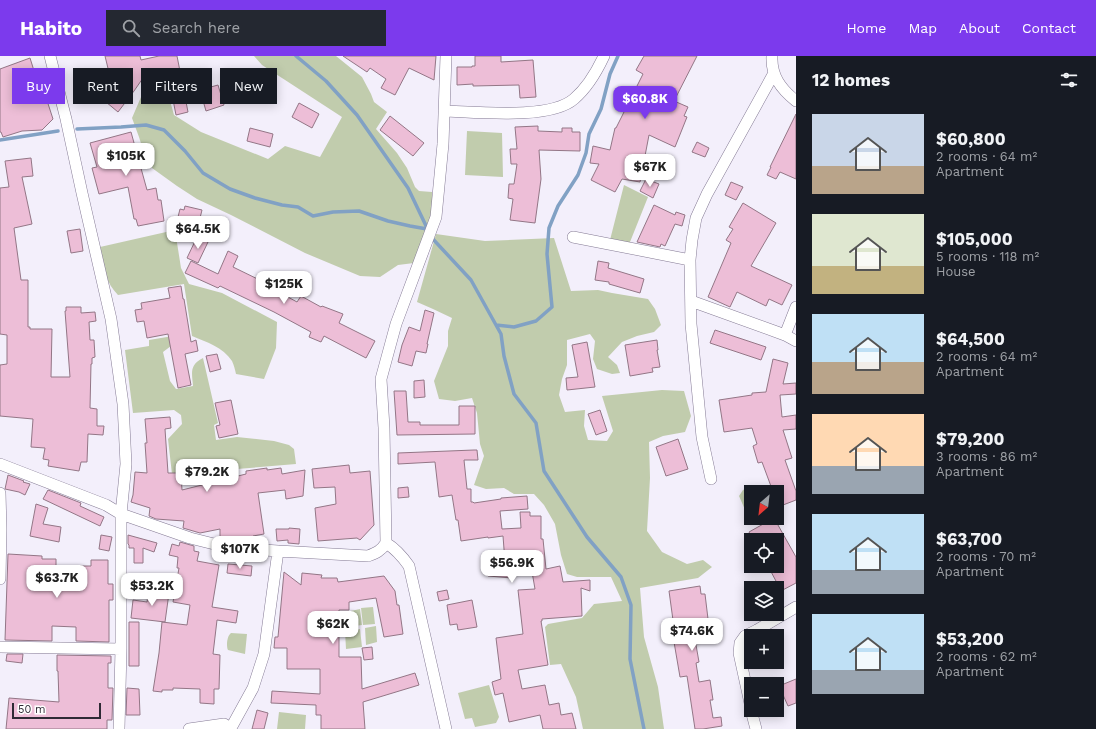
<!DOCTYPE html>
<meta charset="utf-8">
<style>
:root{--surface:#171b24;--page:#242831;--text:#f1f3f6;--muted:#9ea1a6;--accent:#7c3aed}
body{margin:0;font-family:"Work Sans",sans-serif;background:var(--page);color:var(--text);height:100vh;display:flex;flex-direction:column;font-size:15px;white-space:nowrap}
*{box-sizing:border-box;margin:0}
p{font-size:13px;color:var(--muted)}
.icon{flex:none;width:22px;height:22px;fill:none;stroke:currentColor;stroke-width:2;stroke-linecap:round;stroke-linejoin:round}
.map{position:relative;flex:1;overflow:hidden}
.side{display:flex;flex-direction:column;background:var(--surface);width:300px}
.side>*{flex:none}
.top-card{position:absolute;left:12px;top:12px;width:380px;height:36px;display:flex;gap:8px}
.needle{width:26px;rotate:208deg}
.buttons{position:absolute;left:744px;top:429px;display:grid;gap:8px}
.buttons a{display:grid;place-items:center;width:40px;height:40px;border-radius:0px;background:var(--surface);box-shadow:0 2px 10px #0003;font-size:20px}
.scale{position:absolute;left:12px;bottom:10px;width:89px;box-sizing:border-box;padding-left:4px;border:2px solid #2e2a35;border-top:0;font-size:11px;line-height:14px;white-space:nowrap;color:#2e2a35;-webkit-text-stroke:3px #fff;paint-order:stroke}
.price{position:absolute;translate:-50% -34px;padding:0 9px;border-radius:8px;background:#fff;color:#222;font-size:13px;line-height:26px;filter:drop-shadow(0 1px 2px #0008)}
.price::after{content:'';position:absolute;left:50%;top:24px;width:12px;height:9px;margin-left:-6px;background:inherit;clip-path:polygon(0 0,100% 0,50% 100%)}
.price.on{background:var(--accent);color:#fff}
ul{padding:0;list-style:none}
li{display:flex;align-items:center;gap:12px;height:100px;padding:0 16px}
li span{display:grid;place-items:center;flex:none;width:112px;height:80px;border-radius:0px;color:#555}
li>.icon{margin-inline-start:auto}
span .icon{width:48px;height:48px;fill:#fffc;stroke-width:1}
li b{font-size:17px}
h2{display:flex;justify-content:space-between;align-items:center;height:48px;padding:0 16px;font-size:17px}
.tag{padding:0 14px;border-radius:0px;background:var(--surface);box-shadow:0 2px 10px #0003;font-size:14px;line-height:36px}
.tag.on{background:var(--accent);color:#fff}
header{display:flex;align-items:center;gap:24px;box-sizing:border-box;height:56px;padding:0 20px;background:var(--accent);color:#fff}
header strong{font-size:19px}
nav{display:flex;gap:22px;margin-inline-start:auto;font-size:14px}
.search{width:280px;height:36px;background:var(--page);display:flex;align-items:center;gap:10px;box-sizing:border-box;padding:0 14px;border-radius:0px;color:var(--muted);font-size:15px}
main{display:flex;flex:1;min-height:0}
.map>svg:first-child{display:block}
.green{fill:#c1ccad}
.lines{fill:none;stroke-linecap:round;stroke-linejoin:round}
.stream{stroke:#81a1c4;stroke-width:3.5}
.building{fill:#edbed7;stroke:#937686}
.minor-casing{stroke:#847a94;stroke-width:12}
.minor{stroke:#fff;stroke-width:11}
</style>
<header>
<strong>Habito</strong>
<div class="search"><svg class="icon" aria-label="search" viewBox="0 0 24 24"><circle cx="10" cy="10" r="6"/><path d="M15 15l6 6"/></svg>Search here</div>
<nav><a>Home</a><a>Map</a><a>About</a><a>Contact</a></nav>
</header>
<main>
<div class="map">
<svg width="796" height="673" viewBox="0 0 796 673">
<rect width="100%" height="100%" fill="#f3effb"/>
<path class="green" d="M254 0H336L362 21 371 38 374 46 387 56 376 73 397 97 407 112 415 131 419 135 432 136 433 155 414 207 398 209 380 221 360 220 305 197 231 159 197 143 177 130 152 112 144 97 139 81 132 62 141 41 157 29 167 34 174 59 201 76 268 103 285 90 320 101 342 61 262 9Z
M467 75 502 77 503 121 465 119Z
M624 129 648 141 628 191 610 184Z
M175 174 181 212 189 228 222 237 277 266 276 292 264 323 236 318C235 314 234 309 232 305 223 291 206 286 192 280L184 228 118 239C105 226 102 208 100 191Z
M436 178 485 185 554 182 571 235 598 234 612 237 648 243 655 253 661 269 654 276 637 280 622 286 608 301 617 309 620 317 612 318 597 313 593 303 595 285 590 278 567 284V309L562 323 559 339 565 356 585 354 584 370 588 384 607 385 613 375 602 340 662 334 684 335 691 360 685 376 663 380 649 386 650 422 647 475 662 496 687 508 703 504 712 511 698 522 640 532 644 581 658 631 664 673H583L576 641 561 608 550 609 545 571 548 568 582 562 594 548 622 545 611 521H577L567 518 561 499 555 468 544 449 534 438H514L504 432 486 433 474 429 484 400 480 388 477 357 472 342 455 345 439 343 434 325 448 290V275L452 262 433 253 417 246Z
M173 280 175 287 163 296 170 325 176 333 193 330C192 317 189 309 203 302L218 367 214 369 216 384 237 381 274 385 289 389 294 393 296 408 237 413 176 430 173 427 168 383 182 368 181 359 174 354 133 357 125 294 149 290V284Z
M752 429 759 432 760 436H751V462H762L753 467 750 465 739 440 743 434Z
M373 551 375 568 363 569 361 552Z
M360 553 362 569 347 571 346 556Z
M376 570 377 586 366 589 365 572Z
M360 573 362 591 346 593 345 575Z
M231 577 247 578 245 598 228 594C226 590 227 580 231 577Z
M489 629 499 661 496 667 475 671 472 662 465 663 458 637Z
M279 656 306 659 305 673H277Z"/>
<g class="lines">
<path class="stream" d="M296 0 326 25 357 59 408 132 428 174
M77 73 121 71 146 69 164 74 185 95 203 117 230 133 255 142 282 149 298 151 313 160 333 156 359 155 388 165 410 170 427 173
M0 84 58 75
M431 181 471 224 501 278 504 300 514 338 536 367 544 415 587 481 621 521 631 549 630 603 644 673
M496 269 514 271 536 265 552 251 547 198 549 172 558 150 578 119 586 97 589 78 601 53 610 18 618 0"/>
</g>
<path class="building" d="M105 0H140L141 4 159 0H177L188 56 176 59 167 13 146 17 147 21 143 22 134 35 118 56 106 46 114 37Z
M343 0H436L434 24 409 12 395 39 381 32 386 23 370 12 367 16Z
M475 0H501V6L533 4 536 41 520 42 519 29 473 30V28L457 29V11H472V10H475Z
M644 0H697L674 45 688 51 684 60 687 61 675 91 649 79 640 126 622 123 615 136 591 124 599 108 590 107 593 90 610 94 615 72H616L643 18 636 14Z
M30 2 35 18 38 17 53 63 42 74 22 75 3 81 1 76H0V13Z
M218 29 224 49 206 55 200 34Z
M299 47 319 58 312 72 292 61Z
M796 58V123L780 116 776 123 767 119 771 111H770Z
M390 60 424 87 413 100 380 74Z
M538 70V75L562 76V72H572V76H580V95L539 94 541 123 535 167 510 164 513 143 508 142 509 128H514L517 108H511L510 93H517L515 71Z
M250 72 273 78 270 91 247 85Z
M131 76 147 134 156 132 158 144H161L164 165 138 170 136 163H134L128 131 99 138 92 112 97 111 90 87Z
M697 86 709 92 705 101 692 96Z
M31 102 33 120 22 121 32 168 14 172 21 224H28V271H30V273H52L51 321H70L65 255H66V251H81V257L95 256 96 265 89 266 90 284H94L95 301 92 302V308H91L90 352 97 353V370H104L103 379 88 378 87 406H81L79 415 48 410 49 404 43 403 45 392 31 391 33 363 0 360V309L7 308V279L0 278V132L9 131 5 105Z
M646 123 659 128 653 142 640 135Z
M731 126 743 131 736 144 725 139Z
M743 147 776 167 751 210 792 229 782 249 769 243 766 250 737 236 730 251 708 241 731 187 726 184 733 173 729 171Z
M654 149 675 159 676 156 685 159 682 170 675 168 665 190 661 188 660 191 637 186Z
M185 150 202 154 196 178 175 173 180 153 184 154Z
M80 173 83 195 71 197 67 175Z
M197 181 208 186 198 207 187 202Z
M228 195 238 200 233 211 278 233 277 235 297 246 301 240 321 251 322 250 343 258 339 267 375 285 366 302 324 280 321 286 309 281 311 276 274 256 220 230 218 232 185 217 191 205 218 218Z
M598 205 609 207 608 212 644 223 640 237 609 228V226L595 224Z
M181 230 183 243H184L191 286 196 284 198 295 185 298 191 329 178 332 168 278 147 282 144 265 137 266 135 254 142 253 141 247 170 242 168 232Z
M425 254 434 257 427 288H428L426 297 416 295 412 310 398 306 402 289 409 271 420 275Z
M715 274 766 291 761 304 710 287Z
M657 284 658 294H657L660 311 652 312 653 316 630 320 625 289Z
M587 286 595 331 567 334 566 322 578 321 572 289Z
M217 298 221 313 210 316 206 300Z
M773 303 788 307 783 328 796 327V338L780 339 782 361 796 359V373L783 374 792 402 785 404 796 435V444L783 449 777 440V436H774L772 433 762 406 758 407 753 390 757 388 752 372 724 376 719 344 752 339V337L766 336Z
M424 324 425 341 414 342V325Z
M394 335H406L408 366H420V369H459V350H475V378L397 379Z
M231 344 238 378 219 382 216 370 220 369 215 347Z
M600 354 607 375 596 379 588 358Z
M170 361 171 372 165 373 168 417H181L182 434 246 418V415L267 412V414L281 412 282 418 305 414 303 440 286 443 285 434 258 437 264 478 253 480 254 481 240 483H224L220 482V473L200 477 183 472 184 465 156 463 149 460 150 452 131 446 133 439 135 416 147 417 145 387H147L145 363Z
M678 383 688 413 666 420 656 391Z
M474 394H477L478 404H464L467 433H471V446H473L474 447 501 443V442L527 440 528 453 500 455 502 473 521 472 520 456H530V460H541V483H543L546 513 560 510 563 526 590 524V535L581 532 582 560 542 563V565H541L548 609 518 614 522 633 545 629 549 649 559 647 561 659 572 657 576 673H543L540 659 509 666 503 637 495 639 492 626 501 623 496 582 523 578 518 534 535 533 531 510H513L512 522 488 520 489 505 505 506 503 480 488 482V481L461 485 458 464H456L452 439 439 441 435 406 398 408V397Z
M349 409 350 417 370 415 374 469 360 484 357 482 318 485 315 452 336 448 335 431 314 432 312 413Z
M8 419 24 425 23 426 30 428 25 439 19 436 5 433Z
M408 431 409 441 398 442V432Z
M48 434 81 447 80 450 104 461 100 470 43 443Z
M36 448 48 452 43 468 61 471 59 486 30 480Z
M774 462 796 501V527L777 537V527L768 510H777V484H753L749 476Z
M289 472 300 473 299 488 288 487V484L277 485 276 473H289Z
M101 479 112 481 109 495 99 493Z
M128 479 157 487 154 496 143 492V507H134V492H129V489L128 488Z
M180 486 194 490V495L199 496 197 505 219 509 212 551 238 555 236 567 217 564 213 598 220 599 219 633H214V648L200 647V633L173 632V634H162V636L153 635 159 597 162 566 187 569 190 549 173 546 179 512H177L178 501 169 499 172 488 179 490Z
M8 498 42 500V503H56V510H91V504H108V528H113V544H109V586L76 585V571L52 570V585L5 584Z
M228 508 252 510 251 520 227 517Z
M284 516 301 529 302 517 322 519 321 522H337L338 526 384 520 395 535 397 549H399L403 578 384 581 376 542 349 546V554H339V601H361L362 633 415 617 419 629 363 646 365 673H321V659H316V649L271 647 272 635 320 638V613H287V592H274L275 581H278Z
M700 530 701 538H705L708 563H705L706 570 693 572 699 606 696 607 699 626 710 624 713 644H710L713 662 721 661 722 670 703 673H695L687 620 680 621 674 586H676L669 535Z
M149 534 169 537 165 566 131 562 133 544 147 546Z
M447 534 449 543 439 545 437 536Z
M472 544 477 571 458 574 457 568 450 569 447 549Z
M129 566H139V610H129Z
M372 591 373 603 364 604 362 592Z
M7 598H23L22 607 6 605Z
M57 599 111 600V607H108V632H113L112 664H107V673H6L9 642 59 646 58 615H57Z
M796 623V647L788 650 779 630Z
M127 632 139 633 140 659H126Z
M257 654 268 657 264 673H252Z"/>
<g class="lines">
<defs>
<path id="minor" d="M50 0 66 63 82 137 111 263 123 348 126 408 121 458V593L119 673
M772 0C771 20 781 33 796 45
M444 55C476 56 550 64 574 43 587 32 597 15 604 0
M573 181 690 204
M691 245 785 279 796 285
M785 279 796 251
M0 408 106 449 121 458 190 482 226 491 278 495 368 500C376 497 381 495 386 487L384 372 381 323 396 268 436 161 443 88 446 0
M711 423 702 381 691 268 690 204 692 184 696 162 707 138 774 17
M0 437 1 473 0 523
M386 487C396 493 402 500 409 510L446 673
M0 591 121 593
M751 652 739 597 740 587 745 580 757 574 796 551
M751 654 756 673
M231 672 253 632 264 598 278 495
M189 673 224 668 231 673"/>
</defs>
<use href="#minor" class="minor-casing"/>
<use href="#minor" class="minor"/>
</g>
</svg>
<div class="buttons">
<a><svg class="needle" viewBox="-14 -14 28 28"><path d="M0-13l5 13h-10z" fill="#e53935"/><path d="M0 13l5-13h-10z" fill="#9ea1a6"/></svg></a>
<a><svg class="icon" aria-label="locate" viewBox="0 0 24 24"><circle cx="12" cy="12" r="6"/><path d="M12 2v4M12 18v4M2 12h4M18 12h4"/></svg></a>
<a><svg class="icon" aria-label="layers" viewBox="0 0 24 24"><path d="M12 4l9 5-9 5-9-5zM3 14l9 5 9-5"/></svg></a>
<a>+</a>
<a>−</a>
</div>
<div class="scale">50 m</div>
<b class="price on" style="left:645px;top:64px">$60.8K</b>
<b class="price" style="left:126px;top:121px">$105K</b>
<b class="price" style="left:650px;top:132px">$67K</b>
<b class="price" style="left:198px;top:194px">$64.5K</b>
<b class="price" style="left:284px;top:249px">$125K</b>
<b class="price" style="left:207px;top:437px">$79.2K</b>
<b class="price" style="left:240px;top:514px">$107K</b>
<b class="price" style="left:512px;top:528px">$56.9K</b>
<b class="price" style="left:57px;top:543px">$63.7K</b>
<b class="price" style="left:152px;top:551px">$53.2K</b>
<b class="price" style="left:333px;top:589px">$62K</b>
<b class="price" style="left:692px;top:596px">$74.6K</b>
<div class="top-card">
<a class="tag on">Buy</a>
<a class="tag">Rent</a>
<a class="tag">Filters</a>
<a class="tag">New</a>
</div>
</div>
<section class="side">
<h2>12 homes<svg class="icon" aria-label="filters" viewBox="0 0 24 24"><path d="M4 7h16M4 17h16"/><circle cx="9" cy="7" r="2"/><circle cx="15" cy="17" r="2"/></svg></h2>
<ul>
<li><span style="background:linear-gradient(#c9d6e8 65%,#b9a48a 0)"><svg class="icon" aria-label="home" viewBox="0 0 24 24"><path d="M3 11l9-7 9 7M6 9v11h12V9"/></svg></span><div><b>$60,800</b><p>2 rooms · 64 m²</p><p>Apartment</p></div></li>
<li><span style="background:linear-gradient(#dfe7d0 65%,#c2b280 0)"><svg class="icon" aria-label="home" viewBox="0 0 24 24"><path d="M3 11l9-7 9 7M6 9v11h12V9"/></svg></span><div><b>$105,000</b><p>5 rooms · 118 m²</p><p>House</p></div></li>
<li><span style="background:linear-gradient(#bfe0f5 60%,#b9a48a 0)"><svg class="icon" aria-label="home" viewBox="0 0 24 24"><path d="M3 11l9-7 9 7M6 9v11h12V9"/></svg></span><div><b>$64,500</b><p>2 rooms · 64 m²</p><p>Apartment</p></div></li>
<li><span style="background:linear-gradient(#ffd9b3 65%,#9aa5b1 0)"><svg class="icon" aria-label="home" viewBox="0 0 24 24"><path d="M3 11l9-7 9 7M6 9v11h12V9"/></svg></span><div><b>$79,200</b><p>3 rooms · 86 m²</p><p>Apartment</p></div></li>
<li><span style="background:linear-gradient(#bfe0f5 70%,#9aa5b1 0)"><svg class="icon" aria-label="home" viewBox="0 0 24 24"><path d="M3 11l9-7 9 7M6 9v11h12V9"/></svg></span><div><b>$63,700</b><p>2 rooms · 70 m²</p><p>Apartment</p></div></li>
<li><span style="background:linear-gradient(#bfe0f5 70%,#9aa5b1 0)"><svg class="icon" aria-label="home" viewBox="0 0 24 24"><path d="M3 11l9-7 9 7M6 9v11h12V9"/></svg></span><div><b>$53,200</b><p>2 rooms · 62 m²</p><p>Apartment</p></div></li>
</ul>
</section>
</main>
